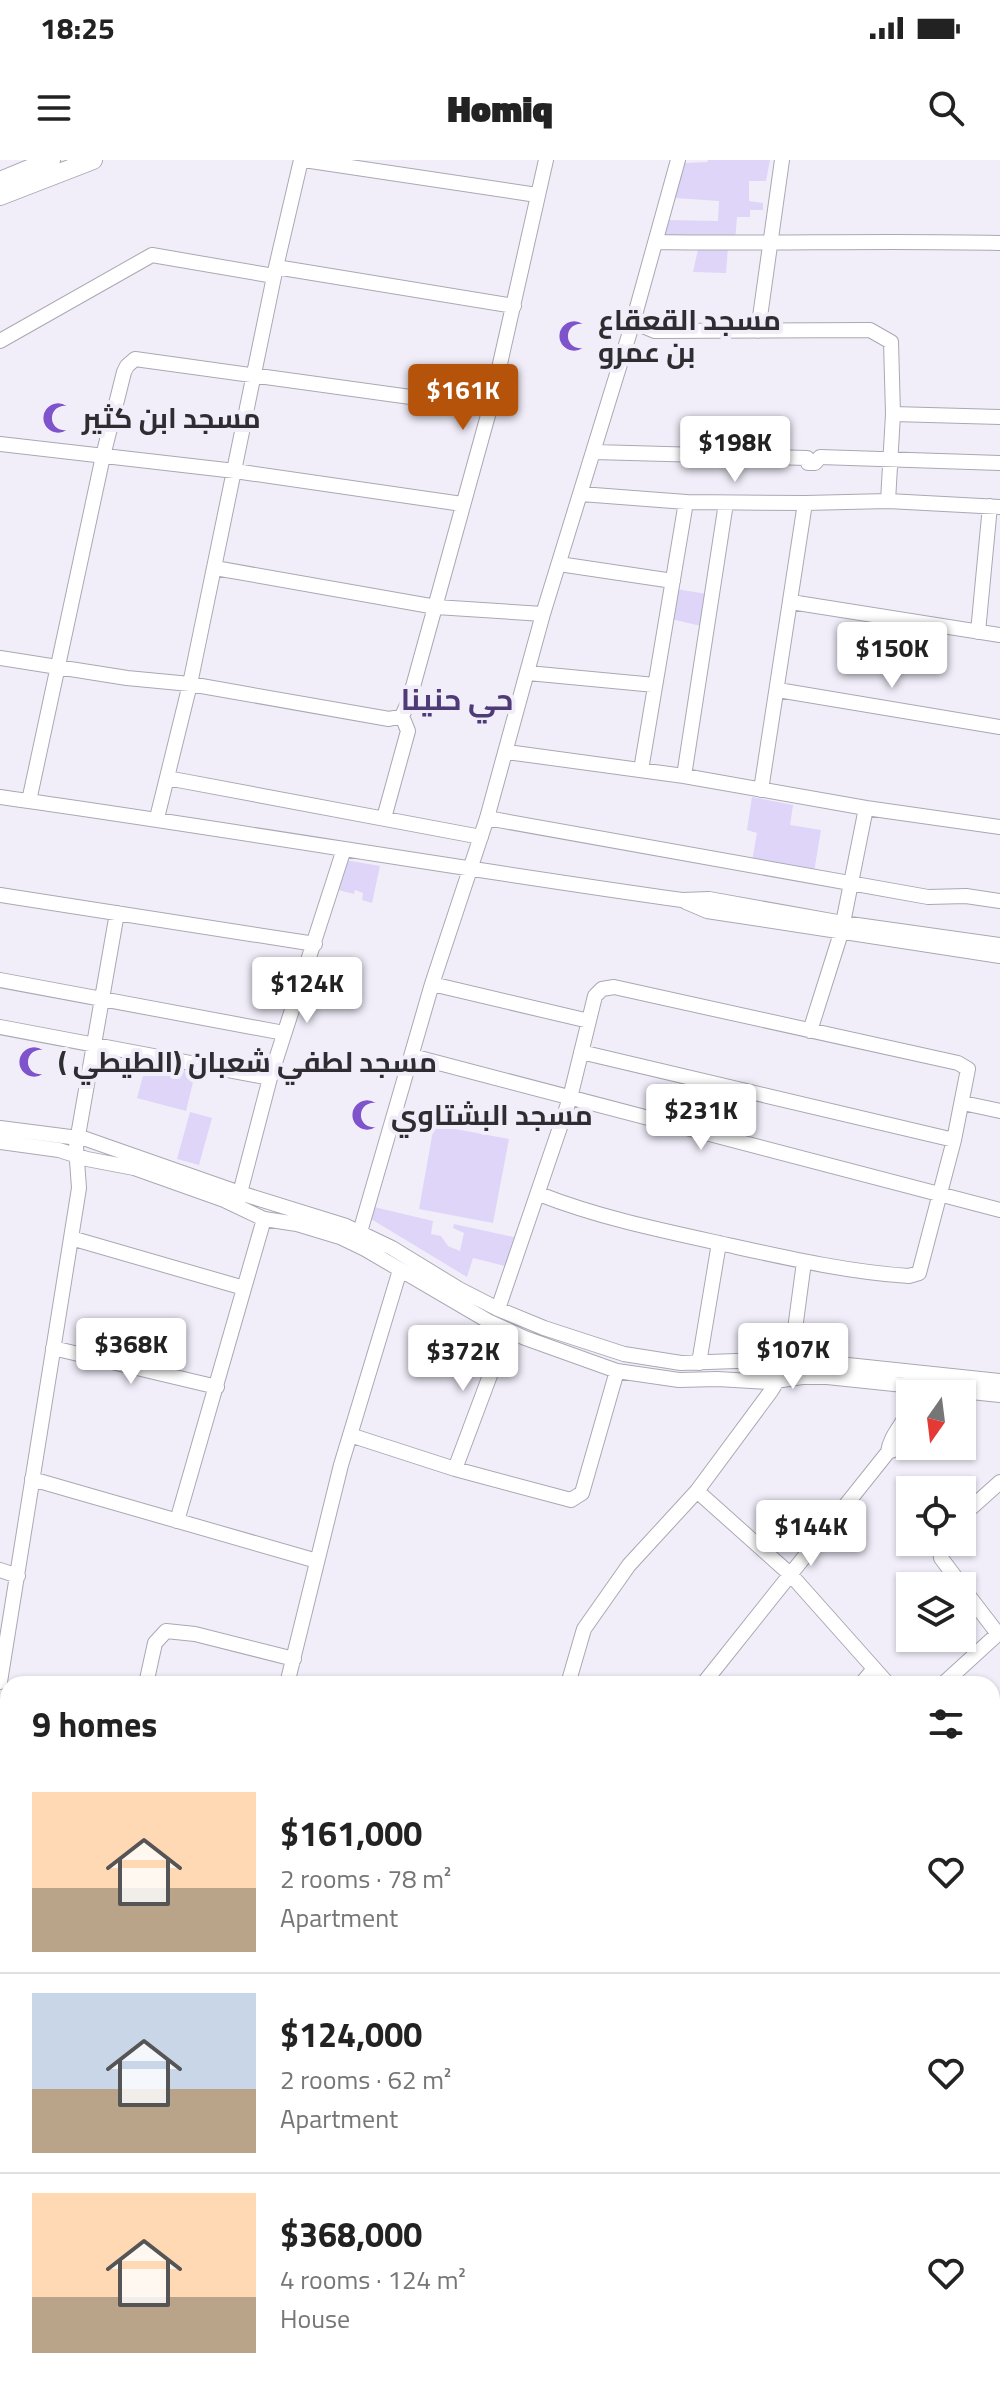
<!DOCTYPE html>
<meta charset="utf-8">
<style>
:root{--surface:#fff;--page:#f6f6f6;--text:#222;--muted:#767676;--line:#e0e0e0;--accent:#b45309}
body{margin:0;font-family:"Titillium Web",Cairo,sans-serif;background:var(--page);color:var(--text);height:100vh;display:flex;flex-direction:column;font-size:30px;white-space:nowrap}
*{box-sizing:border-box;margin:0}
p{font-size:26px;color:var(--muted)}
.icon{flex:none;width:44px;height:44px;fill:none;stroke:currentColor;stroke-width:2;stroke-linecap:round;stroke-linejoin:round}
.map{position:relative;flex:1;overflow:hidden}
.drawer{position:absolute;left:0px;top:1516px;width:1000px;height:712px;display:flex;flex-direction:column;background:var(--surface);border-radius:24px 24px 0 0;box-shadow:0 2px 6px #0004}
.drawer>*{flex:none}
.needle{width:52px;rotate:194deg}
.buttons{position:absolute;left:896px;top:1220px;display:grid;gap:16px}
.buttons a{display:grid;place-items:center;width:80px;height:80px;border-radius:0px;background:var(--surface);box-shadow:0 2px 6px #0004;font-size:40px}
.price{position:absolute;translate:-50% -68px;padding:0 18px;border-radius:8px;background:#fff;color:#222;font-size:26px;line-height:52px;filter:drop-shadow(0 2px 4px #0008)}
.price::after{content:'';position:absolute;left:50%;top:48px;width:24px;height:18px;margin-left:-12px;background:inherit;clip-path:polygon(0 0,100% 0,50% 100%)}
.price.active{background:var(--accent);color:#fff}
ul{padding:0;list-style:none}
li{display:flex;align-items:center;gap:24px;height:200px;padding:0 32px}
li+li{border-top:2px solid var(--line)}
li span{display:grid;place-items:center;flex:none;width:224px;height:160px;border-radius:0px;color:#555}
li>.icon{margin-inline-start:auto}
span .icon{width:96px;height:96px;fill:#fffc;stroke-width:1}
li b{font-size:34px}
h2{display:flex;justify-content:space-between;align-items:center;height:96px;padding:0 32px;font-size:34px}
.status{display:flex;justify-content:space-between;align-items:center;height:56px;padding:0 40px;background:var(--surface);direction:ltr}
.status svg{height:22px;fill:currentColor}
header{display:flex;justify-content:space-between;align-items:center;height:104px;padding:0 32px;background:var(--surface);font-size:36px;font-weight:800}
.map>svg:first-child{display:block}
.green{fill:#ded5f9}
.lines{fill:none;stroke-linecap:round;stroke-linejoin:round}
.minor-casing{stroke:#aaa8b3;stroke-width:16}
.major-casing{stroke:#aaa8b3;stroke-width:20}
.minor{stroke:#fff;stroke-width:14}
.major{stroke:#fff;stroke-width:18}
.labels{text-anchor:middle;stroke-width:8;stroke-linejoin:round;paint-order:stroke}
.poi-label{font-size:28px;font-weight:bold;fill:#2e2d31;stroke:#f1eefa;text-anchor:start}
.neighbourhood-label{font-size:30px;font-weight:bold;fill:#4e3a77;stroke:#f1eefa}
</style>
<div class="status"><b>18:25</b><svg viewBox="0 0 49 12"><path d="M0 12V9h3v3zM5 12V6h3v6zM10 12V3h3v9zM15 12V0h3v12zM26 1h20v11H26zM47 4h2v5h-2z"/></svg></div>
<header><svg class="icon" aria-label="menu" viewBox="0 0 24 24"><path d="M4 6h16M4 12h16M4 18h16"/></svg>Homiq<svg class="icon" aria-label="search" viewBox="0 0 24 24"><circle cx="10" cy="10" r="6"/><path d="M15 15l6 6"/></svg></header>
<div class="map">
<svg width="1000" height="2228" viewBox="0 0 1000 2228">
<rect width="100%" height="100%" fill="#f1eefa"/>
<path class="green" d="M708 0H770L766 21H749V41L763 43V50H750V57H737L735 81 664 80 669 60 718 61 719 41 675 38 685 3 707 2Z
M699 85 728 87 726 113 693 112Z
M676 429 707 434 701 466 671 459Z
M752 637 793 645 790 665 821 670 814 712 752 701 757 673 747 670Z
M345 700 380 706 372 743 362 740 363 733 355 730 354 734 338 730Z
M148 897 196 910 186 951 137 938Z
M190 952 212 958 199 1005 177 999Z
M434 965 509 979 493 1063 419 1049Z
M374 1047 433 1061 431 1074 441 1076 448 1086 460 1091 464 1073 453 1068 454 1064 518 1078 509 1107 473 1098 467 1117 371 1059Z"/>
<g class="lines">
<defs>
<path id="minor" d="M304 0 537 35
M656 82C771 84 885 80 1000 83
M276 107 514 146
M633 162 655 171 870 170 891 182 893 254 888 341
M758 171 782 0
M0 181 152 95 274 116
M893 254 1000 257
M0 284 235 311 462 344
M594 292 807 298 808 303H815L820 297 1000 303
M581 334 686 342 805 343 888 341 1000 347
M559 404 673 421
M215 408 436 447 543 454
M791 442 1000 475
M978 472 990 346
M0 498 127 518 190 524 389 559 402 556 409 541 490 248 546 0
M528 513 655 525
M778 530 1000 567
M507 592 684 616 866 648 1000 667
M641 610 686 342
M684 616 726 343
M167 618 481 677
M761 630 805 343
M0 637C228 669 454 708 682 740L709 739 843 763 1000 785
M29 641 103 296 124 212 127 206 135 199 490 248
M157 658 190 524 276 107 301 0
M384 658 408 571 402 556
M487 658 928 737 966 736 1000 741
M0 735 315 784
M686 742 707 751 1000 796
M0 820 284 873
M432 824 589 861
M0 867 270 918
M810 871 841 773 866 648
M581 892 954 980
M412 896 1000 1050
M963 943 1000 951
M0 968 86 979 240 1033 346 1066 392 1088 459 1129 498 1149 544 1168 624 1194 681 1203 791 1199 1000 1221
M0 982 59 990 87 999 134 1008 224 1040 264 1059 297 1064 340 1077 365 1089 488 1161 525 1178 617 1211 679 1220 717 1219 769 1222 802 1217H827L1000 1235
M240 1033 270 918 344 689
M360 1072 432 824 487 658 543 454 633 162 678 0
M71 1078 244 1128
M498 1149 570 938 595 836 602 829 614 827 958 903 968 909 954 980 919 1113 909 1116C848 1112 787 1098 728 1085 664 1071 600 1058 539 1034
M53 1188 217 1227
M791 1199 804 1102
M699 1203 719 1083
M350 1275 455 1309 571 1340 582 1333 617 1211
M888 1292 899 1288 910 1275
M455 1309 507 1170
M32 1319 317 1401
M697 1331 791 1415 888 1524
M962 1356 1000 1322
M177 1361 264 1059
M939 1382 941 1398 962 1426
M0 1410 18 1416
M962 1427 998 1474
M0 1522 79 1028 76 987 117 753
M146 1524 155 1483 166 1471 195 1474 294 1499
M287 1524 341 1305 400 1110
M568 1524 584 1469 629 1405 697 1331 771 1231C778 1220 784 1211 775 1199
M703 1524 888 1292C892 1264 921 1257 903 1225
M861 1524 874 1509
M943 1524 1000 1472
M992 1625 1000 1618
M0 1689 8 1693
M992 1841 1000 1851
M0 2015 8 2042
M992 2075 1000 2081
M213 2220 221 2228
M609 2220 619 2228
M876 2220 886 2228
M425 2228 427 2220
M563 2228 569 2220
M720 2228 721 2220
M993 2228 1000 2219"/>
<path id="major" d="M0 21 51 0
M0 36 93 0"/>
</defs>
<use href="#minor" class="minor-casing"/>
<use href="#major" class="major-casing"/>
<use href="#minor" class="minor"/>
<use href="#major" class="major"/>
</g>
<defs>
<symbol id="mosque-bare" viewBox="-9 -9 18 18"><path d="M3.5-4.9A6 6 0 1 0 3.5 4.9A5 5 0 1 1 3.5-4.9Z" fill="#7e53cc" stroke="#f1eefa" stroke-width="2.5" paint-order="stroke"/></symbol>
</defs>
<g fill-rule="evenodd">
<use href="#mosque-bare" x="552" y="154" width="44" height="44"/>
<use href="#mosque-bare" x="36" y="236" width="44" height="44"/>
<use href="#mosque-bare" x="12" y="880" width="44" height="44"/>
<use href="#mosque-bare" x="345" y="933" width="44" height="44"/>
</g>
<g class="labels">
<g class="poi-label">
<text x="598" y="170">مسجد القعقاع<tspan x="598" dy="32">بن عمرو</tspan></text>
<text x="82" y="268">مسجد ابن كثير</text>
<text x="58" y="912">مسجد لطفي شعبان (الطيطي )</text>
<text x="391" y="965">مسجد البشتاوي</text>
</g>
<g class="neighbourhood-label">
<text x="457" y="550">حي حنينا</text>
</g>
</g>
</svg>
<div class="buttons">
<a><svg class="needle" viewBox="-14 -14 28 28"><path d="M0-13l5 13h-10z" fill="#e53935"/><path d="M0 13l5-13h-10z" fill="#767676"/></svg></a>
<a><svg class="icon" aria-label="locate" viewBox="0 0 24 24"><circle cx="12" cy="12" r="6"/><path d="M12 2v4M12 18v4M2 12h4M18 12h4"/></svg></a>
<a><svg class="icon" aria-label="layers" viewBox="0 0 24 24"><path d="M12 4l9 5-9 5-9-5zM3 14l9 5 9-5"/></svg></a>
</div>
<b class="price active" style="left:463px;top:272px">$161K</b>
<b class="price" style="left:735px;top:324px">$198K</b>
<b class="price" style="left:892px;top:530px">$150K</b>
<b class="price" style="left:307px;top:865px">$124K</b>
<b class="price" style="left:701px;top:992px">$231K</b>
<b class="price" style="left:131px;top:1226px">$368K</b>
<b class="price" style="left:793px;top:1231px">$107K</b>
<b class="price" style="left:463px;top:1233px">$372K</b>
<b class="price" style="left:811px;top:1408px">$144K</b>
<section class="drawer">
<h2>9 homes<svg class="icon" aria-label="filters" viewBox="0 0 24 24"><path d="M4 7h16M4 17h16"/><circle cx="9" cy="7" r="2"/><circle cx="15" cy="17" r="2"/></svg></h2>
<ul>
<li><span style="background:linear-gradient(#ffd9b3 60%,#b9a48a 0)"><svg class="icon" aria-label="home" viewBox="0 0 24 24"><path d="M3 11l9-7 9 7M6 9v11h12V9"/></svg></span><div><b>$161,000</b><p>2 rooms · 78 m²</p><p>Apartment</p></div><svg class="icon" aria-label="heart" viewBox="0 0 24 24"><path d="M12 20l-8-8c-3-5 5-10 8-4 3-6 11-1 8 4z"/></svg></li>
<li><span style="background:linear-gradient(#c9d6e8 60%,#b9a48a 0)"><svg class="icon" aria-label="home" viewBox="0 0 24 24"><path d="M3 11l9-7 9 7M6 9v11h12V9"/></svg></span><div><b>$124,000</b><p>2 rooms · 62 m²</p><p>Apartment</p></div><svg class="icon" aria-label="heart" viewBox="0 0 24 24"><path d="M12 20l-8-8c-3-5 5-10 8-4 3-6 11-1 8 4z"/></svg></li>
<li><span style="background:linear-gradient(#ffd9b3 65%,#b9a48a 0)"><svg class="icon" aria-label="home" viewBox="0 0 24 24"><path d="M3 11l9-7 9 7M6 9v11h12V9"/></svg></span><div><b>$368,000</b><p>4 rooms · 124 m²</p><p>House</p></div><svg class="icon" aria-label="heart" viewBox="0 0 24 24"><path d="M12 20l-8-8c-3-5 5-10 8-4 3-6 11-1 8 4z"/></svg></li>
</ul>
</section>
</div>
